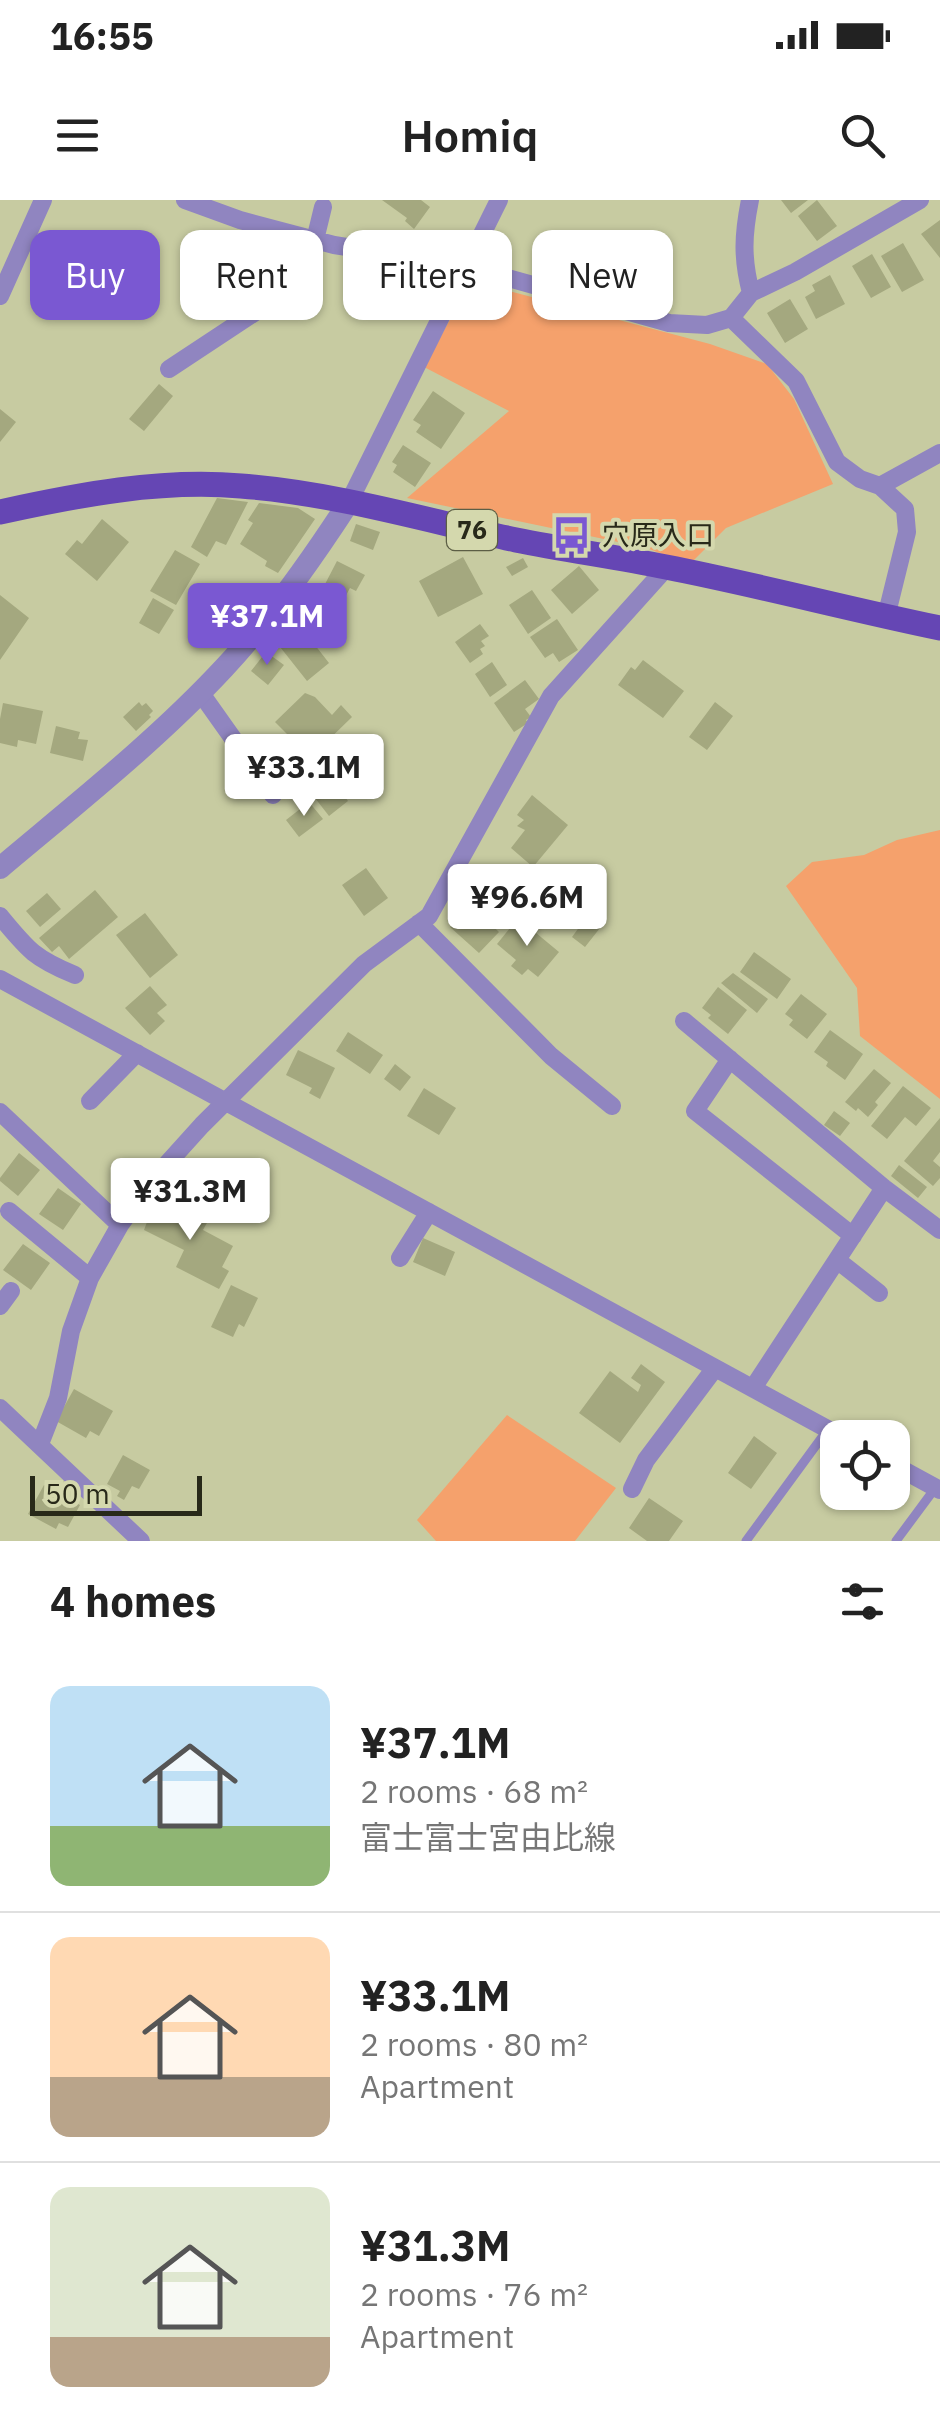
<!DOCTYPE html>
<meta charset="utf-8">
<style>
:root{--surface:#fff;--page:#f2f2f2;--text:#222;--muted:#767676;--line:#e0e0e0;--accent:#7a58d2}
body{margin:0;font-family:"IBM Plex Sans","Noto Sans JP",sans-serif;background:var(--page);color:var(--text);height:100vh;display:flex;flex-direction:column;font-size:38px;white-space:nowrap}
*{box-sizing:border-box;margin:0}
p{font-size:32px;color:var(--muted)}
.icon{flex:none;width:55px;height:55px;fill:none;stroke:currentColor;stroke-width:2;stroke-linecap:round;stroke-linejoin:round}
.map{position:relative;height:1341px;overflow:hidden}
.panel{display:flex;flex-direction:column;background:var(--surface);flex:1}
.panel>*{flex:none}
.banner{position:absolute;left:30px;top:30px;width:880px;height:90px;display:flex;gap:20px}
.fabs{position:absolute;left:820px;top:1220px;display:grid;gap:20px}
.fabs a{display:grid;place-items:center;width:90px;height:90px;border-radius:20px;background:var(--surface);box-shadow:0 2px 8px #0004;font-size:50px}
.scale{position:absolute;left:30px;bottom:25px;width:172px;box-sizing:border-box;padding-left:10px;border:5px solid #282919;border-top:0;font-size:28px;line-height:35px;white-space:nowrap;color:#282919;-webkit-text-stroke:8px #d4d8ad;paint-order:stroke}
.price{position:absolute;translate:-50% -85px;padding:0 22px;border-radius:10px;background:#fff;color:#222;font-size:32px;line-height:65px;filter:drop-shadow(0 2px 5px #0008)}
.price::after{content:'';position:absolute;left:50%;top:60px;width:30px;height:22px;margin-left:-15px;background:inherit;clip-path:polygon(0 0,100% 0,50% 100%)}
.price.active{background:var(--accent);color:#fff}
ul{padding:0;list-style:none}
li{display:flex;align-items:center;gap:30px;height:250px;padding:0 50px}
li+li{border-top:2px solid var(--line)}
li span{display:grid;place-items:center;flex:none;width:280px;height:200px;border-radius:20px;color:#555}
li>.icon{margin-inline-start:auto}
span .icon{width:120px;height:120px;fill:#fffc;stroke-width:1}
li b{font-size:42px}
h2{display:flex;justify-content:space-between;align-items:center;height:120px;padding:0 50px;font-size:42px}
.tag{padding:0 35px;border-radius:20px;background:var(--surface);box-shadow:0 2px 8px #0004;font-size:35px;line-height:90px}
.tag.active{background:var(--accent);color:#fff}
.status{display:flex;justify-content:space-between;align-items:center;height:70px;padding:0 50px;background:var(--surface);direction:ltr}
.status svg{height:28px;fill:currentColor}
header{display:flex;justify-content:space-between;align-items:center;height:130px;padding:0 50px;background:var(--surface);font-size:45px;font-weight:600}
.map>svg:first-child{display:block}
.green{fill:#f5a16c}
.building{fill:#a4a87f}
.lines{fill:none;stroke-linecap:round;stroke-linejoin:round}
.service{stroke:#9085c0;stroke-width:9}
.minor{stroke:#9085c0;stroke-width:18}
.tertiary{stroke:#9085c0;stroke-width:22}
.primary{stroke:#6546b4;stroke-width:25}
.labels{text-anchor:middle;stroke-width:8;stroke-linejoin:round;paint-order:stroke}
.shield{fill:#d4d8ad;stroke:#5c5e45;stroke-width:2.5}
.shield-label{font-size:25px;font-weight:bold;fill:#282919}
.poi-label{font-size:28px;fill:#282919;stroke:#d4d8ad;text-anchor:start}
</style>
<div class="status"><b>16:55</b><svg viewBox="0 0 49 12"><path d="M0 12V9h3v3zM5 12V6h3v6zM10 12V3h3v9zM15 12V0h3v12zM26 1h20v11H26zM47 4h2v5h-2z"/></svg></div>
<header><svg class="icon" aria-label="menu" viewBox="0 0 24 24"><path d="M4 6h16M4 12h16M4 18h16"/></svg>Homiq<svg class="icon" aria-label="search" viewBox="0 0 24 24"><circle cx="10" cy="10" r="6"/><path d="M15 15l6 6"/></svg></header>
<div class="map">
<svg width="940" height="1341" viewBox="0 0 940 1341">
<rect width="100%" height="100%" fill="#c7cba1"/>
<path class="green" d="M471 81 710 144 767 164 794 199 833 284 726 328 689 365 647 348 407 298 509 211 424 167Z
M940 630V899L860 836 857 788 786 686 812 662 864 655 897 640Z
M507 1215 616 1288 575 1341H436L417 1320Z"/>
<path class="building" d="M382 0H421L430 7 414 29 405 21 407 18Z
M781 0H808L791 13Z
M817 0 837 26 817 41 798 16Z
M940 20V58L921 34Z
M903 43 924 80 902 92 881 56Z
M872 54 891 87 871 98 852 66Z
M830 75 845 104 816 119 805 97 815 91 812 85Z
M790 99 808 129 785 143 767 113Z
M159 184 173 196 144 231 129 219Z
M433 191 465 213 441 249 416 232 421 225 413 220Z
M0 209 16 222 0 242Z
M403 245 431 263 415 287 393 272 397 265 392 262Z
M217 298 248 302 226 345 216 341 207 357 191 347Z
M259 303 298 308 315 319 278 373 265 366 267 361 240 344 253 323 248 320Z
M102 319 129 342 97 381 65 354 77 340 82 344Z
M356 324 380 332 373 350 350 341Z
M175 350 200 364 176 405 150 391Z
M463 357 483 394 438 417 419 381Z
M523 358 528 367 512 376 506 367Z
M337 361 365 375 356 391 350 388 344 399 323 388Z
M579 366 599 390 572 414 551 390Z
M532 390 551 418 528 434 509 405Z
M0 395 29 418 0 460Z
M153 398 174 410 159 434 139 423Z
M557 419 578 450 559 462 553 453 545 458 530 437Z
M290 424 295 430 300 426 329 463 307 481 273 438Z
M480 424 489 436 481 441 485 446 480 449 483 454 470 463 455 442Z
M266 452 284 465 268 485 251 471Z
M643 460 684 491 663 518 618 485 631 467 635 470Z
M492 462 507 485 490 497 475 474Z
M525 480 539 499 525 509 531 517 526 520 528 523 514 532 494 503Z
M305 493 315 497 332 515 341 505 352 517 316 552 300 535 294 541 275 522Z
M139 502 142 506 146 503 153 511 149 515 151 517 136 531 123 517Z
M715 502 733 516 707 550 689 537Z
M3 503 43 511 36 544 18 540 17 547 0 543V519Z
M56 526 80 532 78 539 88 540 83 561 50 553Z
M335 583 348 601 329 616 315 598Z
M532 595 568 625 533 667 511 648 525 630 517 626 524 620 517 615Z
M309 602 323 619 299 637 286 620Z
M366 668 388 698 364 716 342 685Z
M486 671 515 693 500 712 471 691Z
M95 690 118 717 69 759 59 746 52 752 39 738Z
M548 691 569 708 560 719 557 716 552 721 548 718 543 724 530 713Z
M47 693 61 709 40 727 26 711Z
M471 705 499 732 479 753 450 727Z
M145 713 178 755 150 778 116 735Z
M518 718 559 752 538 777 528 769 522 775 511 766 516 760 497 744Z
M586 718 600 728 585 747 572 737Z
M754 752 791 779 777 799 740 772Z
M733 773 768 799 757 813 721 783Z
M150 786 167 805 157 813 165 821 150 835 125 808Z
M718 787 747 810 728 834 708 818 711 815 702 808Z
M801 794 827 814 807 839 789 825 793 820 785 814Z
M830 830 863 854 845 880 826 866 828 862 814 852Z
M348 832 383 855 370 874 336 851Z
M298 850 335 868 320 899 309 893 312 888 286 875Z
M395 864 411 877 400 891 384 879Z
M874 869 891 883 875 902 878 905 868 917 858 908 856 911 845 902Z
M903 886 931 908 916 926 905 917 887 939 871 926Z
M424 888 456 908 439 935 407 916Z
M834 911 850 923 840 936 824 925Z
M940 918V952L933 961 940 967V978L933 986 904 961Z
M19 953 40 970 18 996 0 981V978Z
M899 965 927 987 918 998 891 976Z
M58 988 81 1004 63 1030 39 1014Z
M149 1000 188 1020 192 1012 208 1021 203 1030 233 1046 222 1067 229 1071 219 1089 176 1067 184 1050 144 1030 147 1022 140 1018Z
M423 1038 455 1052 445 1076 413 1062Z
M23 1044 50 1063 31 1090 3 1070Z
M231 1085 258 1098 244 1127 239 1124 233 1137 211 1127Z
M641 1164 665 1182 620 1243 579 1213 610 1171 638 1192 641 1185 631 1178Z
M74 1189 113 1211 99 1236 90 1231 86 1238 56 1221Z
M754 1236 777 1253 751 1289 728 1273Z
M123 1255 150 1270 139 1289 132 1286 124 1300 117 1296 120 1291 107 1284Z
M44 1285 80 1305 68 1327 59 1323 56 1329 28 1314Z
M649 1298 683 1321 669 1341H647L629 1328Z"/>
<g class="lines">
<path class="service" d="M746 1341 828 1229
M896 1341 936 1287"/>
<path class="minor" d="M185 0 240 20 334 45 465 66 669 123 707 125 731 118 751 93 795 72 920 0
M750 0C743 35 742 58 751 93
M0 96 43 0
M731 118 796 181 837 262 860 279 880 286 905 309 907 332 886 417
M169 169 281 95 315 40 323 7
M880 286 940 253
M349 302 499 0
M200 492 273 595
M0 716C28 750 34 758 75 775
M419 723 551 856 612 906
M0 779 844 1238
M684 821 884 988 940 1030
M730 859 695 911 853 1036
M90 901 137 853
M0 912 120 1025
M9 1011 90 1078
M400 1058 429 1012
M837 1060 879 1093
M0 1106 11 1091
M753 1188 884 988
M0 1208 141 1341
M40 1244 58 1198 71 1131 90 1078 120 1025 156 976 202 925 364 764 429 716 551 496 667 367
M892 1264 940 1290
M632 1289 646 1260 715 1168"/>
<path class="tertiary" d="M0 668C76 604 156 541 224 468 270 419 312 359 349 302"/>
<path class="primary" d="M0 312C78 295 160 279 241 286 334 293 425 320 516 340 566 350 616 357 666 367 758 385 848 409 940 428"/>
</g>
<defs>
<symbol id="bus-bare" viewBox="-9 -9 18 18"><path d="M-5-6H5V4H4V6H2V4H-2V6H-4V4H-5ZM-3.5-4V0h7V-4ZM-3.5 1.2v1.5H-2V1.2ZM2 1.2v1.5H3.5V1.2Z" fill="#7a58d2" stroke="#d4d8ad" stroke-width="2.5" paint-order="stroke"/></symbol>
</defs>
<g fill-rule="evenodd">
<use href="#bus-bare" x="544" y="308" width="55" height="55"/>
</g>
<g class="labels">
<rect class="shield" x="447" y="310" width="50" height="40" rx="8"/>
<g class="shield-label">
<text x="472" y="339">76</text>
</g>
<g class="poi-label">
<text x="602" y="345">穴原入口</text>
</g>
</g>
</svg>
<div class="fabs">
<a><svg class="icon" aria-label="locate" viewBox="0 0 24 24"><circle cx="12" cy="12" r="6"/><path d="M12 2v4M12 18v4M2 12h4M18 12h4"/></svg></a>
</div>
<div class="scale">50 m</div>
<b class="price active" style="left:267px;top:468px">¥37.1M</b>
<b class="price" style="left:304px;top:619px">¥33.1M</b>
<b class="price" style="left:527px;top:749px">¥96.6M</b>
<b class="price" style="left:190px;top:1043px">¥31.3M</b>
<div class="banner">
<a class="tag active">Buy</a>
<a class="tag">Rent</a>
<a class="tag">Filters</a>
<a class="tag">New</a>
</div>
</div>
<section class="panel">
<h2>4 homes<svg class="icon" aria-label="filters" viewBox="0 0 24 24"><path d="M4 7h16M4 17h16"/><circle cx="9" cy="7" r="2"/><circle cx="15" cy="17" r="2"/></svg></h2>
<ul>
<li><span style="background:linear-gradient(#bfe0f5 70%,#8fb573 0)"><svg class="icon" aria-label="home" viewBox="0 0 24 24"><path d="M3 11l9-7 9 7M6 9v11h12V9"/></svg></span><div><b>¥37.1M</b><p>2 rooms · 68 m²</p><p>富士富士宮由比線</p></div></li>
<li><span style="background:linear-gradient(#ffd9b3 70%,#b9a48a 0)"><svg class="icon" aria-label="home" viewBox="0 0 24 24"><path d="M3 11l9-7 9 7M6 9v11h12V9"/></svg></span><div><b>¥33.1M</b><p>2 rooms · 80 m²</p><p>Apartment</p></div></li>
<li><span style="background:linear-gradient(#dfe7d0 75%,#b9a48a 0)"><svg class="icon" aria-label="home" viewBox="0 0 24 24"><path d="M3 11l9-7 9 7M6 9v11h12V9"/></svg></span><div><b>¥31.3M</b><p>2 rooms · 76 m²</p><p>Apartment</p></div></li>
</ul>
</section>
